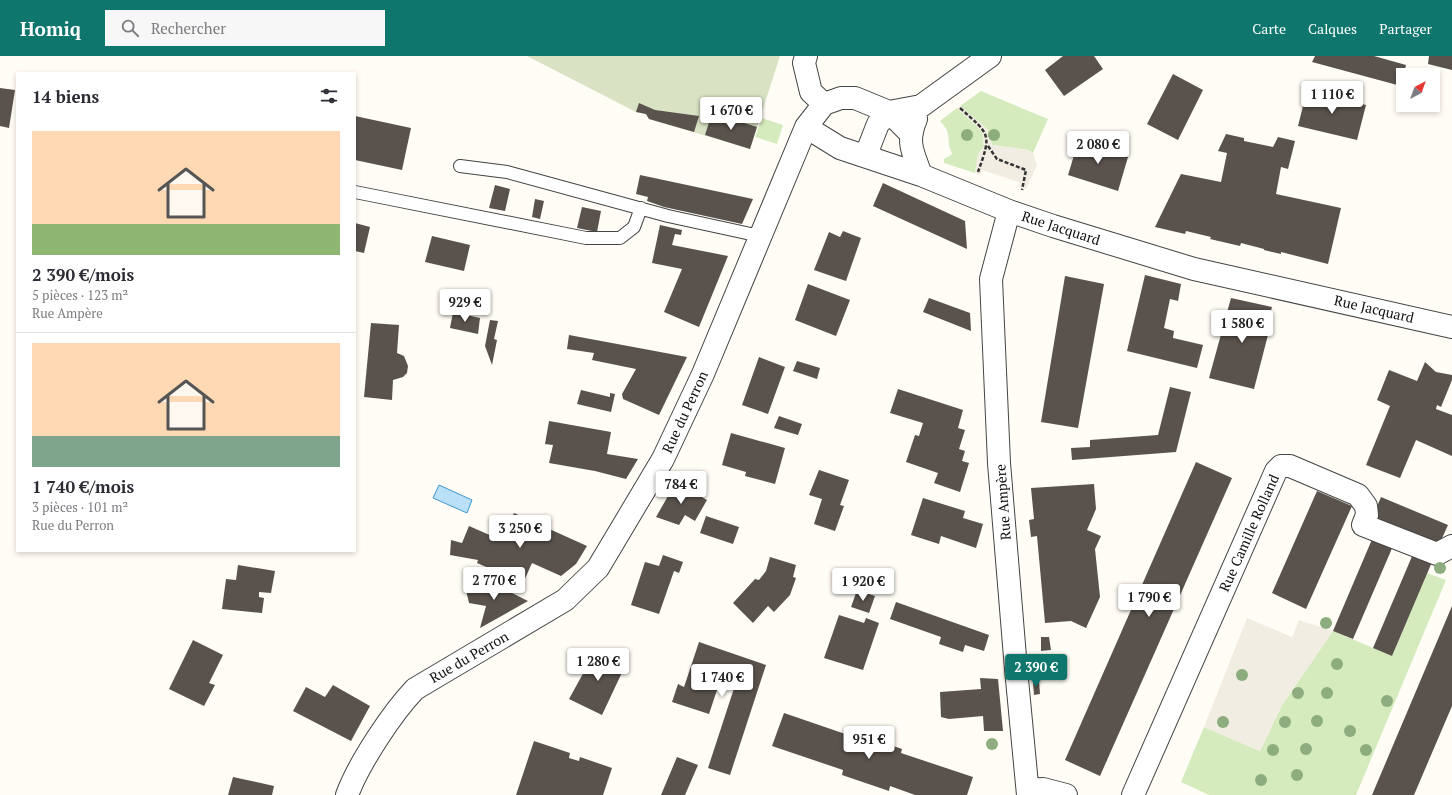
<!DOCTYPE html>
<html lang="fr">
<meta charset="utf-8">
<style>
:root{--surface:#fff;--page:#f7f7f7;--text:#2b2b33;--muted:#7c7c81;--line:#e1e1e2;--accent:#0f766e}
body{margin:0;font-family:"PT Serif",serif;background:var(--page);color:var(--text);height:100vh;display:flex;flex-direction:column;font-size:15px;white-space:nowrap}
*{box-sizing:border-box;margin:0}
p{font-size:13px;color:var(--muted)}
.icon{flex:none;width:22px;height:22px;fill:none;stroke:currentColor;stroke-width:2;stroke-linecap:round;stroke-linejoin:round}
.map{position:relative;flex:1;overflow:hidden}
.sheet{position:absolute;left:16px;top:16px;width:340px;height:480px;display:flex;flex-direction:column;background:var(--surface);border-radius:0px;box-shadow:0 2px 6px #0003}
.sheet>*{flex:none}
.needle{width:26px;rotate:41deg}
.fabs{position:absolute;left:1396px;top:12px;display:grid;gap:8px}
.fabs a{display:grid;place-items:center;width:44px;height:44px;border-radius:0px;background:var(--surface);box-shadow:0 2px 6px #0003;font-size:20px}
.price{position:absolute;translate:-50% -34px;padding:0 9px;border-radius:4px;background:#fff;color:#222;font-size:13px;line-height:26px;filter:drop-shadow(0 1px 2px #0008)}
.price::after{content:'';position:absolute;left:50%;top:24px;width:12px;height:9px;margin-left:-6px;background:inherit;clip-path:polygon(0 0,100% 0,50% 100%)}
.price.current{background:var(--accent);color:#fff}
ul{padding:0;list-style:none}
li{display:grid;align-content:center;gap:8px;height:212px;padding:0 16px}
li+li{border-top:1px solid var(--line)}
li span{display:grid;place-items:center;height:124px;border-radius:0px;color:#555}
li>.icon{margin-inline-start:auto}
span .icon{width:72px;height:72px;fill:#fffc;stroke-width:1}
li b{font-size:17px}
h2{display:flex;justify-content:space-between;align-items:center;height:48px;padding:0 16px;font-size:17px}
header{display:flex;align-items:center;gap:24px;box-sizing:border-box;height:56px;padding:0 20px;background:var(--accent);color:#fff}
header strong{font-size:19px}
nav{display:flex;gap:22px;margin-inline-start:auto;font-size:14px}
.search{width:280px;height:36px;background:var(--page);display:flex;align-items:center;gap:10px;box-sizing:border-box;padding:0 14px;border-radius:0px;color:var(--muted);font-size:15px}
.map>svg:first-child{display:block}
.green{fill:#d5ebbd}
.cemetery{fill:#d9e3c4}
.plaza{fill:#f1ede2}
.water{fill:#b9e0f7;stroke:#3f96cf}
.building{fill:#5a524d}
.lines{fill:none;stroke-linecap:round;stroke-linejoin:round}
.service-casing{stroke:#444;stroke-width:14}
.minor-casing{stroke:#444;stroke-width:24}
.path{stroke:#333;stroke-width:2.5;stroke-dasharray:4 2;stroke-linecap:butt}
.service{stroke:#fff;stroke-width:12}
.minor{stroke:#fff;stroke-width:22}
.tree{fill:#8dad7f}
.labels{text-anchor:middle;stroke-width:4;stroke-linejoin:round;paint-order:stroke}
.street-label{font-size:14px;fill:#111;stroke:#fff}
</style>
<header>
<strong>Homiq</strong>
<div class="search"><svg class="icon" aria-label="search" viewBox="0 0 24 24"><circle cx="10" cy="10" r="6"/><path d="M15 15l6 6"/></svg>Rechercher</div>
<nav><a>Carte</a><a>Calques</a><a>Partager</a></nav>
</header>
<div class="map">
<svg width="1452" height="739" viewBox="0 0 1452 739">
<rect width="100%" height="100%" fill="#fffdf5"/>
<path class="green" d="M981 35 1048 63 1033 97 1028 94 992 89 987 73 960 50Z
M957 52 982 75 984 90 978 98 975 117 944 107V103L951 99 952 97C945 85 954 79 940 65Z
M762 62 783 69 777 88 755 81Z
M1427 517 1446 524 1356 739H1209L1181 726 1204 671 1260 695 1282 649 1333 575 1392 600Z"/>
<path class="cemetery" d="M527 0H780L750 93 649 63 646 58 636 56Z"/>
<path class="plaza" d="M960 50 987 73 992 89 1028 94 1033 97 1037 109 1026 133 1018 131 1019 126 982 114 980 119 975 117 978 98 984 90 982 75 957 52Z
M1247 562 1292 581 1299 564 1333 575 1282 649 1260 695 1204 671Z"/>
<path class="water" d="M439 429 472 444 467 457 433 442Z"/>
<path class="building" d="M1063 0H1094L1103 13 1064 40 1045 14Z
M1315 0H1374L1406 9 1401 30 1312 6Z
M1429 0H1452V14L1428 8Z
M1173 18 1203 34 1178 84 1147 68Z
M0 32 15 34 9 72 0 70Z
M1307 34 1366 49 1357 84 1298 70Z
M639 47 655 54 699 60 694 76 649 63 646 58 636 56Z
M712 57 757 71 750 93 705 79Z
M355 60 411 72 402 114 355 104Z
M1226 78 1244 82V85L1273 91 1278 81 1295 85 1288 113 1281 111 1276 138 1341 152 1328 208 1281 196V198L1264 194V193L1241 187 1240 190 1210 183 1211 181 1186 175 1185 178 1155 171 1181 118 1221 126 1227 97 1218 95Z
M1079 83 1128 101 1118 135 1068 119Z
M640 119 753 143 742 168 664 151 647 145 648 141 636 138Z
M883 127 965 165 967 193 873 150Z
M495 129 510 133 505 155 489 152Z
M535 143 544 145 540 163 532 161Z
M582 151 601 155 597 176 577 172Z
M355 167 370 171 364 197 355 195Z
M660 169 682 174 681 179 675 178 672 189 728 200 699 271 664 256 682 213 652 207Z
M843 175 861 182 846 225 814 214 829 176 840 181Z
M432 180 470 189 464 215 425 206Z
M1145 219 1181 228 1178 245 1170 243 1164 272 1174 275 1173 282 1203 289 1197 312 1127 295Z
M1065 220 1104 228 1078 372 1041 366Z
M808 228 850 244 836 280 795 264Z
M929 242 970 257 971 275 923 256Z
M1231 242 1272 251 1266 273 1269 275 1254 333 1209 322Z
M453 256 480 262 478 278 450 272Z
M490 264 498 265 494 283 497 284 492 309 485 290Z
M371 267 399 269 397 297 404 300 408 310 407 317 403 321 393 324 392 344 364 341Z
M569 279 687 301 659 359 623 343 622 338 636 313 592 304 594 297 567 293Z
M759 301 785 311 768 358 742 349Z
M797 305 820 312 817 323 793 315Z
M1425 306 1436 316 1452 319V324L1441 351 1437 349 1436 353 1452 359V400L1416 384 1400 422 1366 409 1390 350 1377 344 1389 314 1417 325Z
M1170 331 1191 336 1176 396 1072 404 1071 392 1090 391V384L1158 379Z
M898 333 963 354 958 372 965 374 959 393 965 395 962 405 969 407 960 436 934 427 938 417 906 406 915 379 919 380 923 367 890 357Z
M581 334 610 341V337L615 338 611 356 577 348Z
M779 360 802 368 798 379 774 372Z
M549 365 611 376 607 398 638 403 626 423 595 415 549 407 553 389 545 388Z
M731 377 785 392 775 428 745 420 746 416 722 409Z
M1196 406 1232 422 1100 720 1065 704Z
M819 414 849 424 840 449 844 450 835 475 814 468 822 443 809 439Z
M676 426 707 444 695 465 685 459 679 469 656 461Z
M1094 428 1096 453 1087 474 1101 480 1095 493 1100 541 1086 572 1071 565 1045 567 1037 480 1031 481 1029 464 1034 463 1031 432Z
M1317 435 1352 450 1306 553 1272 537Z
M1381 441 1448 469 1439 489 1373 460Z
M923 442 965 455 963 462 983 468 976 492 941 480 939 488 911 479Z
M514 457 587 490 576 508 561 520 532 507 523 527 477 507 478 504 450 499 451 484 462 487 469 470 501 484Z
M706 460 739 471 733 488 700 477Z
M1373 481 1393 490 1353 583 1333 575Z
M1413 498 1432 506 1392 600 1373 592Z
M663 499 683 506 679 517 674 515 659 558 631 549 645 506 659 510Z
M770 501 796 509 793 521 796 522 790 539 774 556 768 550 753 567 733 547 755 523 759 524 766 515Z
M238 509 275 515 271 537 259 536V541L264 542 262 557 222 553 226 523 236 524Z
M490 526 528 545 480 572 486 550 469 547 466 534Z
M857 534 875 540 869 557 851 551Z
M896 546 989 579 984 595 965 589 963 596 939 588 941 581 890 563Z
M1452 550V650L1414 739H1372Z
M839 559 864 567 866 562 879 567 863 614 824 602Z
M1041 581H1049L1051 594 1041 595Z
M193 584 223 599 209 627 215 629 204 650 169 633Z
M699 586 766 609 730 719 708 712 740 614 725 610 709 658 672 646 678 628 684 631Z
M596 594 626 608 602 659 569 643Z
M980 622 998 623 1003 675H984L983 660 949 663 941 661 940 636 981 633Z
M1039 625 1040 638 1034 639 1033 626Z
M333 629 370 650 351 685 293 655 306 631 325 641Z
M784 657 854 681 856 677 902 693 901 697 973 721 967 739H915L890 730 889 735 842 719 843 714 772 690Z
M534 685 570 697 569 702 579 705 580 701 612 712 603 739H516Z
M677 701 698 709 685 739H661Z
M233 721 274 730 272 739H228Z"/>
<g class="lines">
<defs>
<path id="service" d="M460 110 507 116 668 160 760 180
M355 136 586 182H620L634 171 641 152"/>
<path id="minor" d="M806 0 804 7 811 36 824 48
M916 63C906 87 913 96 921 119
M806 71 840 92 921 119 1009 155 1053 170 1194 213 1452 271
M870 102 869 91 878 68 889 56 921 50 990 0
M1009 155 991 223 999 407 1016 613 1028 739
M1028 734 1043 733 1066 739
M347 739C359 707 392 657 415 633L565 544 598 512 663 403 703 318 806 71 824 48 841 42H855L889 56 910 77
M1133 739 1276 415 1281 410H1290L1358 439 1366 450 1367 459 1363 469 1437 498 1452 490"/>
</defs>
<use href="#service" class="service-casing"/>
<use href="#minor" class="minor-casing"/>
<path class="path" d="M960 52C990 79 992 77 978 116
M988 90 997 103 1026 114 1022 134"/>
<use href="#service" class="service"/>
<use href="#minor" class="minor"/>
</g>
<g class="tree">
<circle cx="967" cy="79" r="6"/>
<circle cx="994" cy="79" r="6"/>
<circle cx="1440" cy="512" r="6"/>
<circle cx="1326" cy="567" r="6"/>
<circle cx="1337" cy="608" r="6"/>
<circle cx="1242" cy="619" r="6"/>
<circle cx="1298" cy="637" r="6"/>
<circle cx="1327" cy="637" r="6"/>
<circle cx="1387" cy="645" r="6"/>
<circle cx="1317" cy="665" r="6"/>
<circle cx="1223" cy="666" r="6"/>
<circle cx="1285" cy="666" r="6"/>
<circle cx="1350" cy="675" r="6"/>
<circle cx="992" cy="688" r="6"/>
<circle cx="1306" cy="693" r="6"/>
<circle cx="1273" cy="694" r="6"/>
<circle cx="1366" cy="694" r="6"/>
<circle cx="1297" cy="719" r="6"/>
<circle cx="1261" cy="724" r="6"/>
</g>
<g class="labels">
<g class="street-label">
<text transform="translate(1061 172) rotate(18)" y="5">Rue Jacquard</text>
<text transform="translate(1374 253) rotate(13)" y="5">Rue Jacquard</text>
<text transform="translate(685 356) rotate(-65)" y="5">Rue du Perron</text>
<text transform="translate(1003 446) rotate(-94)" y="5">Rue Ampère</text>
<text transform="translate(1249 477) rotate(-66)" y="5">Rue Camille Rolland</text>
<text transform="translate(469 601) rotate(-30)" y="5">Rue du Perron</text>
</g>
</g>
</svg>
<div class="fabs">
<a><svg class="needle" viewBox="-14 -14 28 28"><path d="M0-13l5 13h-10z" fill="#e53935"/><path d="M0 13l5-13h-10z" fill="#7c7c81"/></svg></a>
</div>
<b class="price" style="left:1332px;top:59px">1 110 €</b>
<b class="price" style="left:731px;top:75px">1 670 €</b>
<b class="price" style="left:1098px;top:109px">2 080 €</b>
<b class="price" style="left:465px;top:267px">929 €</b>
<b class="price" style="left:1242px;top:288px">1 580 €</b>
<b class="price" style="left:681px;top:449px">784 €</b>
<b class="price" style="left:520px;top:493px">3 250 €</b>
<b class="price" style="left:494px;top:545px">2 770 €</b>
<b class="price" style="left:863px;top:546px">1 920 €</b>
<b class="price" style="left:1149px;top:562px">1 790 €</b>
<b class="price" style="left:598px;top:626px">1 280 €</b>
<b class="price current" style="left:1036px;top:632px">2 390 €</b>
<b class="price" style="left:722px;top:642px">1 740 €</b>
<b class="price" style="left:869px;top:704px">951 €</b>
<section class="sheet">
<h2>14 biens<svg class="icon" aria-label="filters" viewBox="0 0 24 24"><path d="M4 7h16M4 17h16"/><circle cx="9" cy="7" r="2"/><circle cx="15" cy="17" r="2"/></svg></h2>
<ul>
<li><span style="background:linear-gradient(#ffd9b3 75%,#8fb573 0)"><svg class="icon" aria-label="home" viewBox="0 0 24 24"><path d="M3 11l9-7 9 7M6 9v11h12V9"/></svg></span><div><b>2 390 €/mois</b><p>5 pièces · 123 m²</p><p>Rue Ampère</p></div></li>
<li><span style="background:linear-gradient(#ffd9b3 75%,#7fa58c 0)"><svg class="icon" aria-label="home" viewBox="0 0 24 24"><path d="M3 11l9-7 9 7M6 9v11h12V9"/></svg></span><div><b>1 740 €/mois</b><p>3 pièces · 101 m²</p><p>Rue du Perron</p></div></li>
</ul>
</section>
</div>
